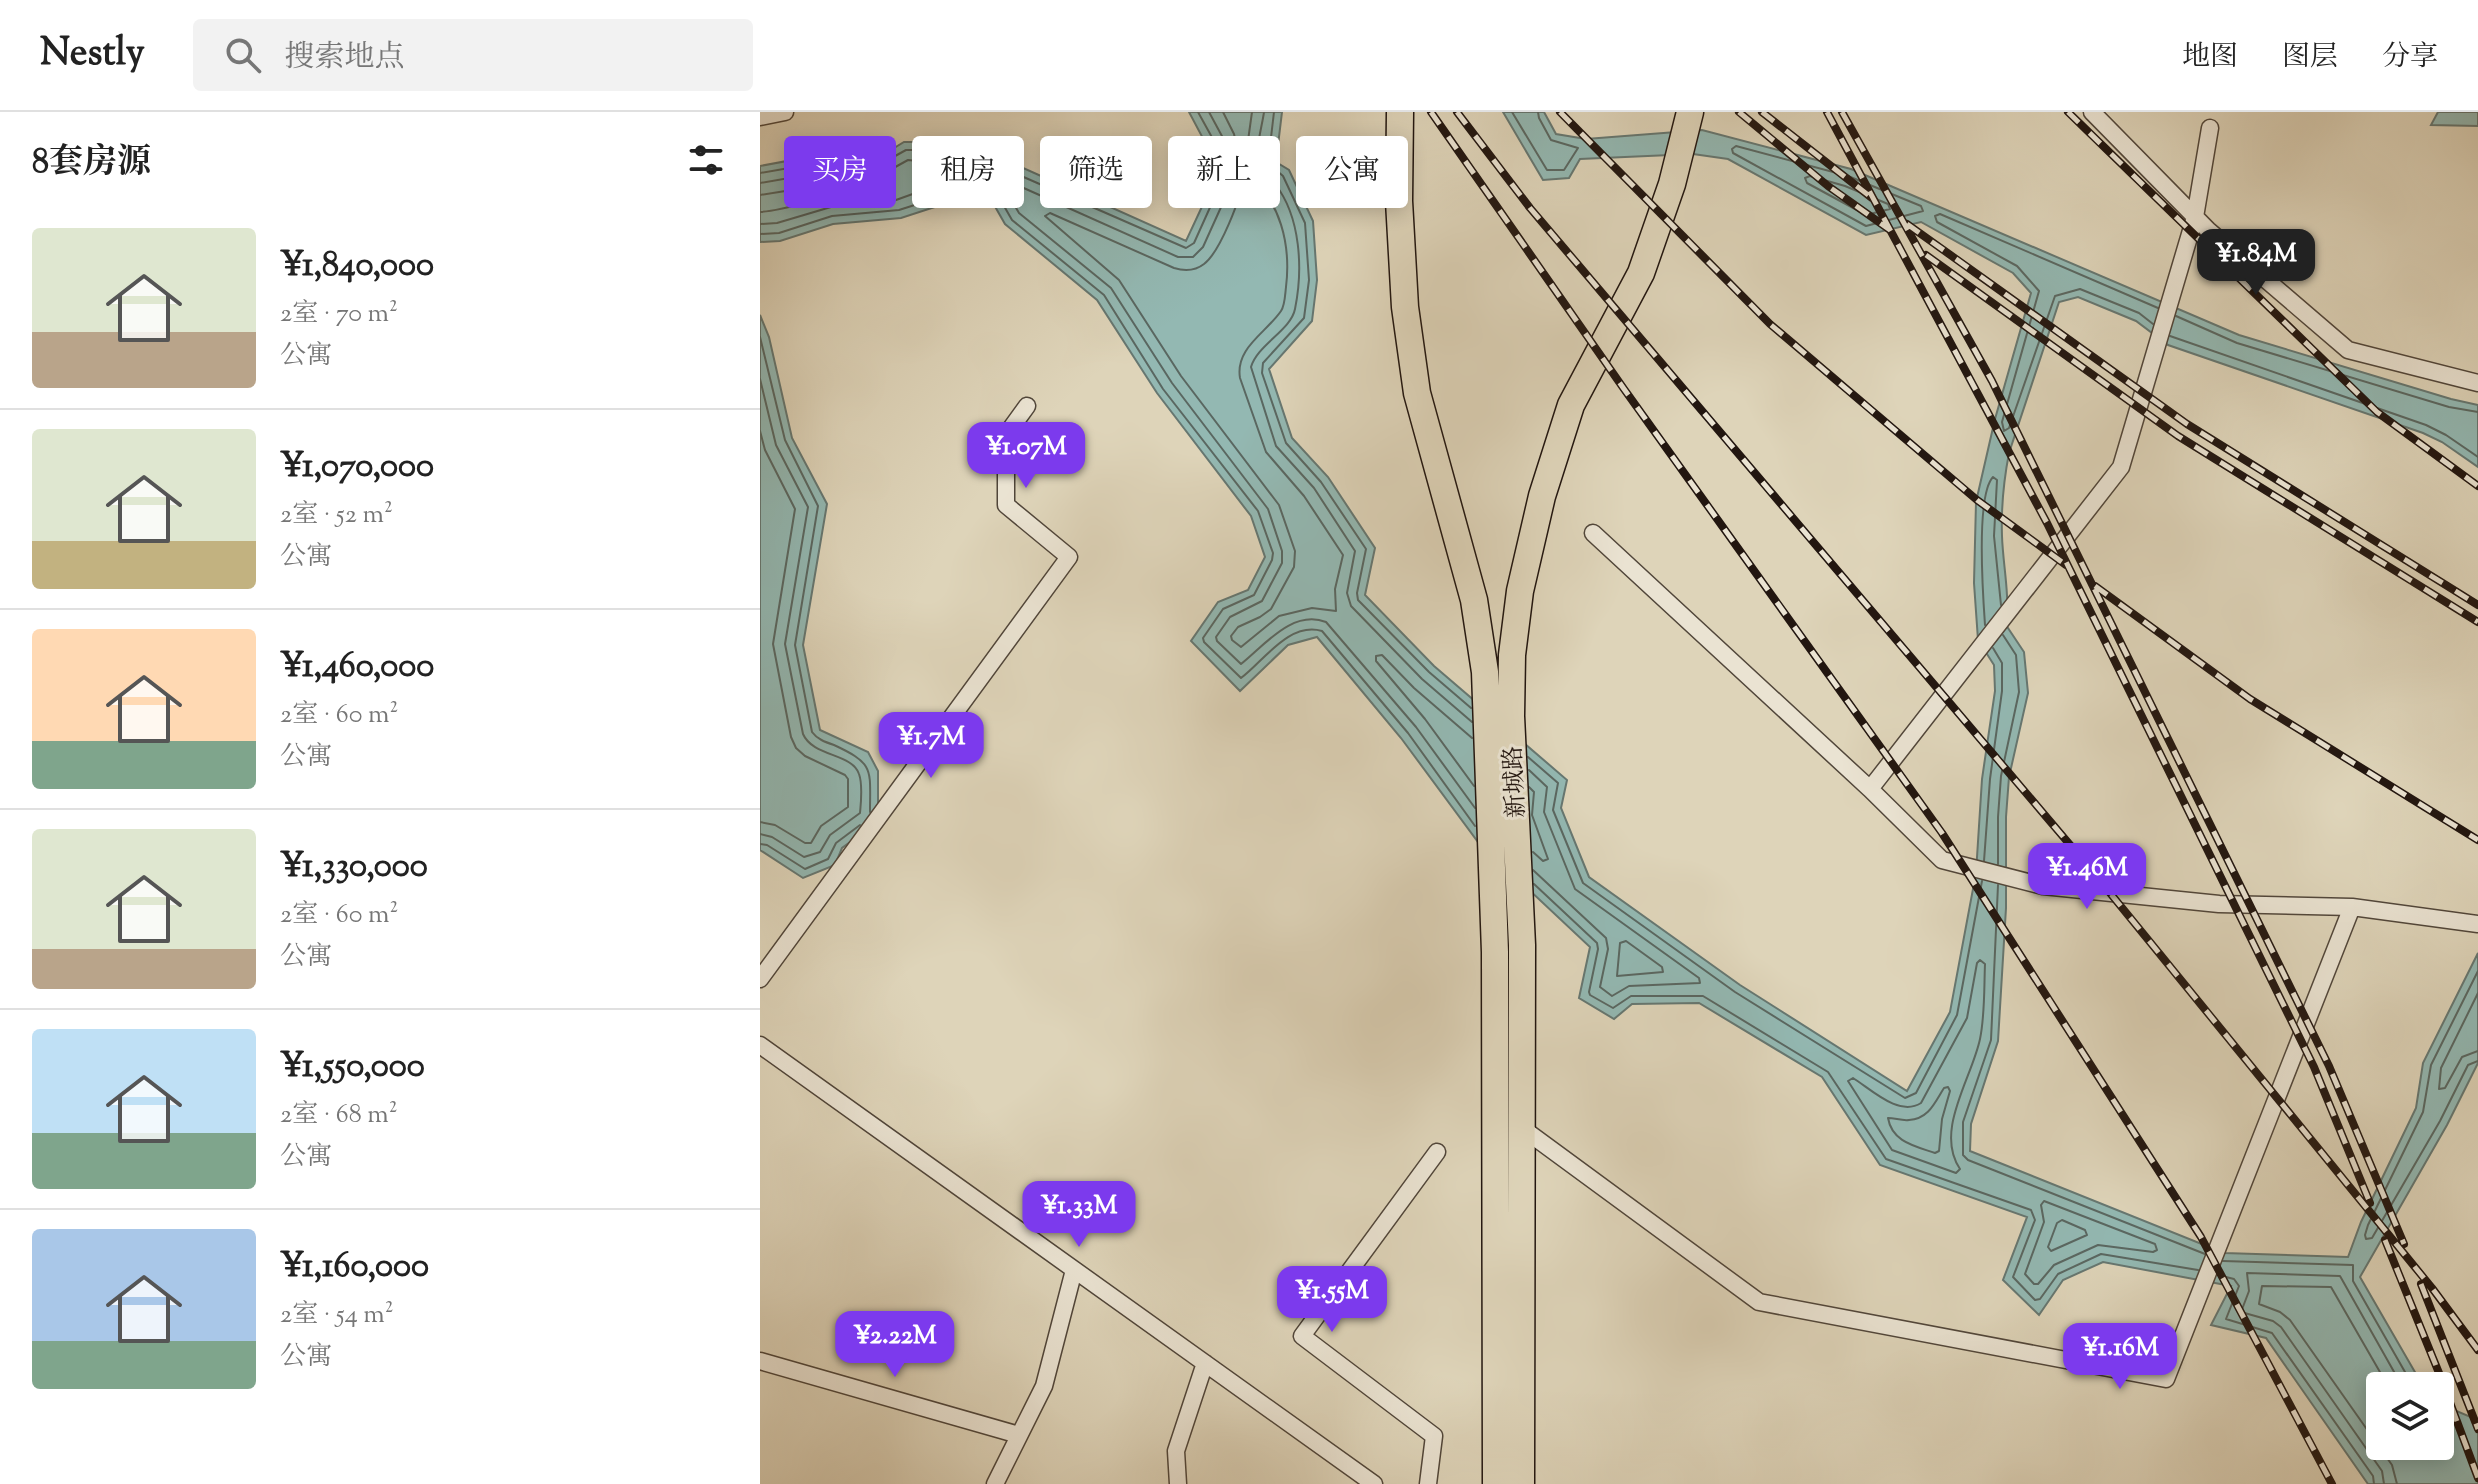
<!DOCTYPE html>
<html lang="zh">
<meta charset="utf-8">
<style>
:root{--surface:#fff;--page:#f2f2f2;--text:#222;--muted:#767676;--line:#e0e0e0;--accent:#7c3aed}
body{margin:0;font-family:"Sorts Mill Goudy","Noto Serif SC",serif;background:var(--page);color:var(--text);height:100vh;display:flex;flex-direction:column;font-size:30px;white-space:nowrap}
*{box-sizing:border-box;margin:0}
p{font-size:26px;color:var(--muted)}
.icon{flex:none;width:44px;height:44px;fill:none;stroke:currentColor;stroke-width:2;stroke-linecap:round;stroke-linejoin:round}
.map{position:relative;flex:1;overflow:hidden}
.side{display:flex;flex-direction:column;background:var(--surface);width:760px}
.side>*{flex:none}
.banner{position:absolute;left:24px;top:24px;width:760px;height:72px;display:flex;gap:16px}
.fabs{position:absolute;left:1606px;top:1260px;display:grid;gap:16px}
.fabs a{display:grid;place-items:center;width:88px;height:88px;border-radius:8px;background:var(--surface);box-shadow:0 4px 20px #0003;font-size:40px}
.price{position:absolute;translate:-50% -68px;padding:0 18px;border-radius:16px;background:var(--accent);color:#fff;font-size:26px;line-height:52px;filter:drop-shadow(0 2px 4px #0008)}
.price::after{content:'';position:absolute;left:50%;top:48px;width:24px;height:18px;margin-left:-12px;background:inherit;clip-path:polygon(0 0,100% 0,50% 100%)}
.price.active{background:#222;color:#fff}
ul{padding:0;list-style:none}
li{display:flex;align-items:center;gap:24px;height:200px;padding:0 32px}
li+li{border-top:2px solid var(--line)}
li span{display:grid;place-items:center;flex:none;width:224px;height:160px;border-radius:8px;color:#555}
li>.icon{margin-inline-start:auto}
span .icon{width:96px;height:96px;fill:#fffc;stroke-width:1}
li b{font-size:34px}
h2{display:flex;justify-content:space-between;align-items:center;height:96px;padding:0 32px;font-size:34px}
.chip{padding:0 28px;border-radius:8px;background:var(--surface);box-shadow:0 4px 20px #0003;font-size:28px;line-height:72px}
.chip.active{background:var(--accent);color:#fff}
header{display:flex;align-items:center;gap:48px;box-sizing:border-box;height:112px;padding:0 40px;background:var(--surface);border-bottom:2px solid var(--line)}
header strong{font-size:38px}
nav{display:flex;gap:44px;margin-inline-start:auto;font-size:28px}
.search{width:560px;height:72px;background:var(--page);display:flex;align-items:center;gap:20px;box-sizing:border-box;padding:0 28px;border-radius:8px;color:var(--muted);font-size:30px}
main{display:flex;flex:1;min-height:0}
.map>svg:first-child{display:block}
.water{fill:#93b8b2;stroke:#667771;stroke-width:2}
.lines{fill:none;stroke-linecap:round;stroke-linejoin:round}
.shore{stroke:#5a6761;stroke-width:2}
.street-casing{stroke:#51463a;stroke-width:19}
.primary-casing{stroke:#221610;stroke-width:29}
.street{stroke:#eae3d2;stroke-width:16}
.primary{stroke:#ded4b9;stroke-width:26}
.rail-casing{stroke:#221610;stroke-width:8}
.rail{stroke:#eae3d2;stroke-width:5;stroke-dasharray:15;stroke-linecap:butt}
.labels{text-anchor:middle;stroke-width:6;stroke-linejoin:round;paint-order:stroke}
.street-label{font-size:24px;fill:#221610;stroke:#eae3d2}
</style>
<header>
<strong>Nestly</strong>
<div class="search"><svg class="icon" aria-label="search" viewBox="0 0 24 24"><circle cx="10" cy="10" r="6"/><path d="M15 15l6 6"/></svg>搜索地点</div>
<nav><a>地图</a><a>图层</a><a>分享</a></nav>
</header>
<main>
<section class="side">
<h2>8套房源<svg class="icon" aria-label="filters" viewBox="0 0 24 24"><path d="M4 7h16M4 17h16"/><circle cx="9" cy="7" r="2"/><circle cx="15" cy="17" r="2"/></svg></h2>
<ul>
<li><span style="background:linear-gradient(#dfe7d0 65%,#b9a48a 0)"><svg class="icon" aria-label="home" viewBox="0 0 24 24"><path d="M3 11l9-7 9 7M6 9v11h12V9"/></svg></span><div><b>¥1,840,000</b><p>2室 · 70 m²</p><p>公寓</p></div></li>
<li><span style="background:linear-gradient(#dfe7d0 70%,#c2b280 0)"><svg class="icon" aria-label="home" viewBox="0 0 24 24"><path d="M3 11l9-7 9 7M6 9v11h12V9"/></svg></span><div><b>¥1,070,000</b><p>2室 · 52 m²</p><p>公寓</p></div></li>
<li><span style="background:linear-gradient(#ffd9b3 70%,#7fa58c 0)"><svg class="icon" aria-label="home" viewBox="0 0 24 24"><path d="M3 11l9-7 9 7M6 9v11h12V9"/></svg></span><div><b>¥1,460,000</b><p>2室 · 60 m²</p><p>公寓</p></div></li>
<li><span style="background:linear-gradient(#dfe7d0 75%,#b9a48a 0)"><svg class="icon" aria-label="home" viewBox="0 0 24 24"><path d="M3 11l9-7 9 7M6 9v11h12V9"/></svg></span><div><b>¥1,330,000</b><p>2室 · 60 m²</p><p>公寓</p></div></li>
<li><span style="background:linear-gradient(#bfe0f5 65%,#7fa58c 0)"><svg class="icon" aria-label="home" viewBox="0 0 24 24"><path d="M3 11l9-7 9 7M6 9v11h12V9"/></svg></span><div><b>¥1,550,000</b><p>2室 · 68 m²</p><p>公寓</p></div></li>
<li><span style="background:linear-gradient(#a9c7e8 70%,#7fa58c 0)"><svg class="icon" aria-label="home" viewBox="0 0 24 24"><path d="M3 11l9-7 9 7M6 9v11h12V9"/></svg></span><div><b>¥1,160,000</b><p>2室 · 54 m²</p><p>公寓</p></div></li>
</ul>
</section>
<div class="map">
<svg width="1718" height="1372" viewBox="0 0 1718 1372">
<rect width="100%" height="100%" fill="#ded4b9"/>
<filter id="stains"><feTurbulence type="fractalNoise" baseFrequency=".0025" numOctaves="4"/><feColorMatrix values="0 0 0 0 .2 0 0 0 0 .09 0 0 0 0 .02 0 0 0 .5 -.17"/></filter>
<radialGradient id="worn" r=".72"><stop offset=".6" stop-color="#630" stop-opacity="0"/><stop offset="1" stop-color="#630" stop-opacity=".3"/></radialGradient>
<path class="water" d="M429 0H522L516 50 529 58 553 109 557 168 552 209 509 257 532 326 568 365 615 436 605 483 674 554 807 668 801 696 829 765 980 873 1147 979 1190 900 1216 761 1222 667 1235 579 1234 553 1218 528 1214 471 1216 390 1235 307 1271 181 1253 161 1161 110 1106 123 968 47 933 42 820 47 809 66 783 68 743 0H784L796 22 826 27 942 18 1091 57 1479 223 1691 287 1718 293V355L1682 330 1663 321 1408 233 1376 209 1318 185 1299 190 1249 341C1244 367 1241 396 1242 424 1243 454 1250 482 1246 513L1264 540 1268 581 1249 665 1246 705V796L1238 929 1211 1012 1210 1039 1464 1141 1588 1145 1601 1110 1656 996 1663 951 1718 841V951L1687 1013 1600 1165 1663 1274H1620V1334H1680V1292L1718 1308V1372H1608L1506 1226 1451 1213 1471 1174 1343 1150 1303 1168 1279 1203 1243 1168 1267 1105 1120 1053 1062 965 939 891 872 892 854 907 819 886 830 835 718 730 641 626 557 525 528 533 480 579 431 529 458 490 488 478 505 445 491 404 397 281 337 188 245 112 233 91H187L141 106 73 112 20 129 0 130V54L75 40 116 47 144 30H166L180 47 261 55 426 129 453 71 446 32Z
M1678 0H1718V14L1671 13Z
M0 203 9 225 32 326 67 392 43 533 60 618 108 640 118 659V710L82 736 75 753 43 766 0 738Z"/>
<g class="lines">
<path class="shore" d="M449 0 463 26 471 73 443 135 433 145H418L257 73 247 72 245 77 259 101 351 176 412 271 508 397 522 439V451L502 489 470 505 456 525 457 529 481 552C504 534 532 497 566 510L656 615 715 696
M463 0 474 22 479 44 482 46 486 43 492 0
M504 0C502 15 494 40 499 55 502 64 510 66 515 72 541 105 543 158 535 197 531 218 497 233 491 255L516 334 554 376 595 439 587 481 591 494 662 567 712 610
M514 0 508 51 523 64 545 111 549 168 544 206 503 251 502 261 526 331 561 370 606 437 597 481 598 488 669 560 711 596
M752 0 787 58H804L818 36 791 28 779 6 778 0
M976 34 1088 64 1161 94 1163 99 1106 114 973 41 972 37Z
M0 61 75 48 117 54 146 38H161L179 54 259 63 426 136 434 131 461 71 454 29 438 0
M486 63C521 87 531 134 526 175 525 183 525 193 521 199 506 221 475 236 480 266L506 340 544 384 583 443 575 477 576 499 552 496 519 504 481 535 472 528 471 524 478 515 500 505 511 497 534 455 535 439 519 393 421 264 359 168 285 104 290 101 414 156C424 159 435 159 444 152 459 141 483 84 482 66Z
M1050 64 1085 74 1128 92 1130 97 1106 103 1047 71 1045 66Z
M0 71 75 58 119 64 148 48 158 49 171 62 187 65 189 69 187 73 161 79 136 88 71 95 17 111 0 112
M0 83 75 71 90 73 93 76 90 81C59 84 31 98 0 100
M0 122 19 121 72 104 139 98 186 83H233L240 87 252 108 344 183 403 277 498 399 513 441 512 448 494 483 463 497 443 526 444 530 481 566C503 550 529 509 562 519L648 621 715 714
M1416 204 1477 231 1689 295 1718 300
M1393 212 1379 201 1320 177 1295 184 1249 316 1244 319 1242 310 1279 179 1257 154 1177 110 1175 104 1180 102 1398 196
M1410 224 1666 313 1686 323 1718 345
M0 225 25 328 58 394 35 533 52 620C57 627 65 630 74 633 115 652 110 657 110 700
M0 267 16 333 48 395 25 532 43 622C53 645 92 641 99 662 103 673 101 690 100 701L70 723 60 740 44 745 12 725 0 722
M0 319 5 338 35 397 13 532 31 625 36 636 45 644 85 663 88 667V695L61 714 51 731H45L15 713 0 710
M1225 513C1223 485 1216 383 1233 365L1237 368 1234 424 1241 493
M712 626 654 576 622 543 616 544V549L665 607 714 674
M768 645 798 671 793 698 823 771 975 880 1145 986 1156 981 1197 903 1222 769
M769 658 787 675 784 700 815 777 939 866 940 871 869 874 852 884 840 875 848 837 846 826 773 758
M769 675 774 680 772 703 788 747 783 749 773 740
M0 732 7 733 45 757 68 747 76 731 100 713
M1224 749 1230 667 1242 579V551L1233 536
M1238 752V705L1241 664 1259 580 1256 543 1243 523
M774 772 837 831 838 837 829 880 830 883 853 896 871 884H943L1068 960 1126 1047 1271 1098 1275 1108 1253 1165 1275 1188 1280 1187 1298 1162 1341 1142 1438 1158
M1238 773 1231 928 1203 1010V1043L1208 1048 1445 1142
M866 829 902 855 903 860 857 864 860 831Z
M1220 848 1225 852C1224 876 1225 903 1220 927 1212 966 1174 1019 1200 1057L1196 1061 1132 1038 1088 969 1093 966C1112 978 1139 1005 1161 991L1207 906 1217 851Z
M1718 859 1671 953 1663 1000 1608 1113 1605 1123 1606 1127 1612 1126 1680 1009 1708 953 1718 949
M1718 881 1681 956 1679 977 1685 976 1702 945 1718 939
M1184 976 1188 975 1190 979 1182 1007 1179 1039 1175 1041C1155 1034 1132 1030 1128 1006 1135 1006 1142 1009 1149 1008 1169 1007 1175 990 1184 976Z
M1284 1089 1395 1132 1397 1138 1393 1140 1338 1133 1294 1153 1278 1172H1274L1265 1162 1284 1110 1281 1093Z
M1302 1108 1325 1118 1327 1123 1291 1139 1288 1135 1297 1111Z
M1463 1149 1593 1153V1169L1653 1274
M1458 1163 1474 1167 1479 1174 1466 1207 1512 1221 1613 1364 1614 1372
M1628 1274 1571 1175 1502 1174 1499 1192 1520 1200 1530 1208 1632 1353 1637 1372
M1624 1372 1622 1359 1521 1215 1513 1209 1481 1200 1489 1179 1487 1161 1580 1164 1642 1274"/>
<defs>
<path id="street" d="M1332 0 1448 118 1588 238 1718 271
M0 5 25 0
M833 421 1110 677 1361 355 1435 105 1450 16
M1110 677 1182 748 1283 774 1459 792 1592 795
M0 867 309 445 246 393V323L267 294
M0 933 614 1372
M762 1016 999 1190 1406 1267 1592 795 1718 812
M0 1249 259 1323
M235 1372 284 1274 314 1158
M418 1372 416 1339 445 1251
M668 1372 674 1324 542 1224 677 1040"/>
<path id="primary" d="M640 0 639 89 645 195 657 281 714 488 725 560 735 840 736 1372
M761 1372 762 833 751 604 752 543 760 479 782 384 811 293 881 161 912 72 930 0"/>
</defs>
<use href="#street" class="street-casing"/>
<use href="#primary" class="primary-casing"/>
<use href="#street" class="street"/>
<use href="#primary" class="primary"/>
<defs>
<path id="rail" d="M671 0 864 277 1182 721 1441 1125 1572 1372
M697 0 770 96 1328 754 1672 1176 1718 1238
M800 0 1010 212 1217 388 1306 453
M979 0 1068 74 1130 118
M1002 0 1112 86
M1067 0 1287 411 1554 955 1610 1091
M1082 0 1232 269 1569 954 1644 1132
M1308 0 1617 300 1718 374
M1147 112 1427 312 1718 493
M1166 143 1418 324 1718 510
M1335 474 1490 587 1718 728
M1625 1128 1679 1261 1718 1366
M1661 1172 1718 1317"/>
</defs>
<use href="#rail" class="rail-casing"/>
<use href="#rail" class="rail"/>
</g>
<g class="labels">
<g class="street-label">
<text transform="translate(754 670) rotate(-93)" y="8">新城路</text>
</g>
</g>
<rect width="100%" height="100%" filter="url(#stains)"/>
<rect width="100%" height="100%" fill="url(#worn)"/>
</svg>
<div class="fabs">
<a><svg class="icon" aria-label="layers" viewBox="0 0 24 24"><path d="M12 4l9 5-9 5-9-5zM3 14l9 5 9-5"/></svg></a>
</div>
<b class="price active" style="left:1496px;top:185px">¥1.84M</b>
<b class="price" style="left:266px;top:378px">¥1.07M</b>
<b class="price" style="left:171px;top:668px">¥1.7M</b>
<b class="price" style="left:1327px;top:799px">¥1.46M</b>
<b class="price" style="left:319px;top:1137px">¥1.33M</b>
<b class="price" style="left:572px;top:1222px">¥1.55M</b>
<b class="price" style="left:135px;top:1267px">¥2.22M</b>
<b class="price" style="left:1360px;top:1279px">¥1.16M</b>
<div class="banner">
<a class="chip active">买房</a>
<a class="chip">租房</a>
<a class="chip">筛选</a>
<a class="chip">新上</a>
<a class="chip">公寓</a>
</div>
</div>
</main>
